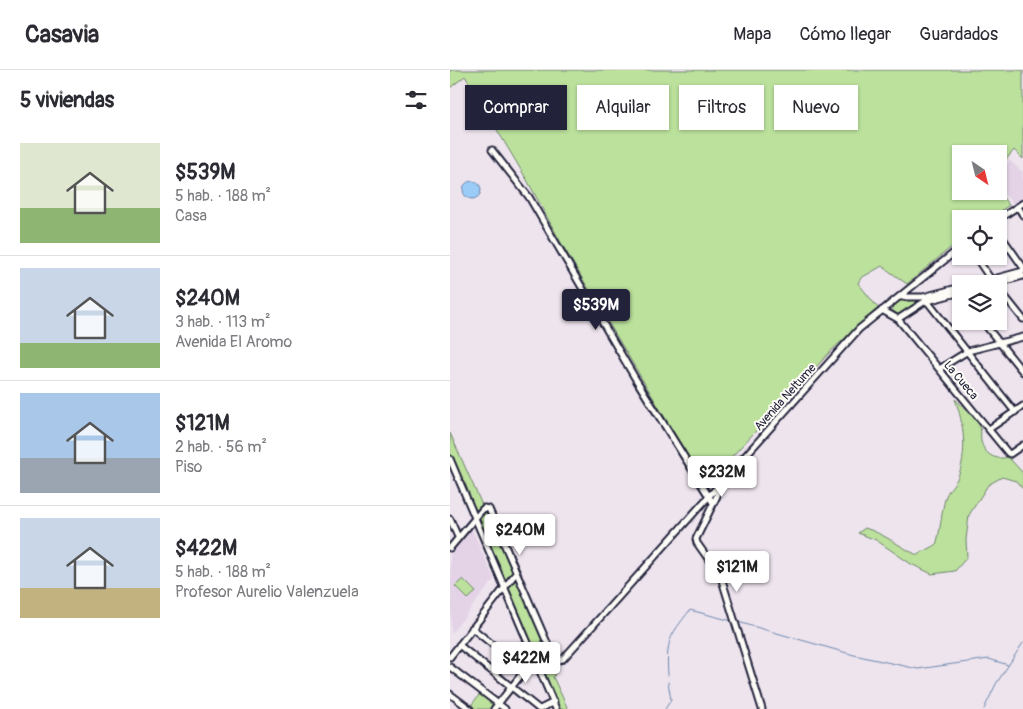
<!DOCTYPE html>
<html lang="es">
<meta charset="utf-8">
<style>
:root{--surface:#fff;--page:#f7f7f7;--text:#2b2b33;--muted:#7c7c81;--line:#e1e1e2;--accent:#22223b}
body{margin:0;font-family:Pangolin,sans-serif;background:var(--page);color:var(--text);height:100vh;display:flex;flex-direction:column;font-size:19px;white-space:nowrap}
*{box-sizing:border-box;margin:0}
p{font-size:16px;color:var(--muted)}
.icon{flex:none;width:28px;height:28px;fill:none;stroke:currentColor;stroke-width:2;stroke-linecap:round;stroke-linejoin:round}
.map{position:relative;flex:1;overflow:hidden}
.details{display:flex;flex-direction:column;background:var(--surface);width:450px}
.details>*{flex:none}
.hud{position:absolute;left:15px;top:15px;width:475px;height:45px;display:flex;gap:10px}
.needle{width:32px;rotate:145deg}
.controls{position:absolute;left:502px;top:75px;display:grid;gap:10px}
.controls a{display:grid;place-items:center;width:55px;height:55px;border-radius:0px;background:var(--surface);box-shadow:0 1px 4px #0004;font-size:25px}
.price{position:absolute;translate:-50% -42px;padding:0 11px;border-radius:5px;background:#fff;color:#222;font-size:16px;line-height:32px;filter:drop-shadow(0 1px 2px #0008)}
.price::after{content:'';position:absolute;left:50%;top:30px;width:15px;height:11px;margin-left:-8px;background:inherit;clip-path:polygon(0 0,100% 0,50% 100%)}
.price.active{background:var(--accent);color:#fff}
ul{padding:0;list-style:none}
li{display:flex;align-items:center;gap:15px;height:125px;padding:0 20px}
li+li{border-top:1px solid var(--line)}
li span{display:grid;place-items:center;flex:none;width:140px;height:100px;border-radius:0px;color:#555}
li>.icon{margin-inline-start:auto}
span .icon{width:60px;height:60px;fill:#fffc;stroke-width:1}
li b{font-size:21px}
h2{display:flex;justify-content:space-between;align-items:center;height:60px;padding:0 20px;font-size:21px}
.pill{padding:0 18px;border-radius:0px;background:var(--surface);box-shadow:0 1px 4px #0004;font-size:18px;line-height:45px}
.pill.active{background:var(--accent);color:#fff}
header{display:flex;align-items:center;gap:30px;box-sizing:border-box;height:70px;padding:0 25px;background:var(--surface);border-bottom:1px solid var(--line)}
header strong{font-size:24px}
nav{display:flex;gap:28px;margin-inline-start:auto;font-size:18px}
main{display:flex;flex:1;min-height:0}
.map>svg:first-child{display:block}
.built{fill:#e4d3e7}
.green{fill:#bbe19c;stroke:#6e826c}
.water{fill:#9bcbf7;stroke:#6b87ac}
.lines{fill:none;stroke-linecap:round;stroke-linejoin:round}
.stream{stroke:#6b87ac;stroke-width:1}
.minor-casing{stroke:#22223b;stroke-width:9}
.minor{stroke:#fdfcf7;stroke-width:5}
.labels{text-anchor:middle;stroke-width:4;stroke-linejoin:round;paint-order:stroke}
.street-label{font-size:12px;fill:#22223b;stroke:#fdfcf7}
</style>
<header>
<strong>Casavia</strong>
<nav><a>Mapa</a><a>Cómo llegar</a><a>Guardados</a></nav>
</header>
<main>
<section class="details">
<h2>5 viviendas<svg class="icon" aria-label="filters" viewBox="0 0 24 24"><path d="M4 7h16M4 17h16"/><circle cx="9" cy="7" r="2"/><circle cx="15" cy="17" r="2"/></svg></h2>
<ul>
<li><span style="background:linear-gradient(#dfe7d0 65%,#8fb573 0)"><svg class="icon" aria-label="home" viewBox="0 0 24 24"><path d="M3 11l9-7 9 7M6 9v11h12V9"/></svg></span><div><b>$539M</b><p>5 hab. · 188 m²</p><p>Casa</p></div></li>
<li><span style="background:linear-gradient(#c9d6e8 75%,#8fb573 0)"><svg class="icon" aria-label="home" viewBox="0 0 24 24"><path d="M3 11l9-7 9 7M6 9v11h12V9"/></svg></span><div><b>$240M</b><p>3 hab. · 113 m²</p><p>Avenida El Aromo</p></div></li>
<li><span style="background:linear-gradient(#a9c7e8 65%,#9aa5b1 0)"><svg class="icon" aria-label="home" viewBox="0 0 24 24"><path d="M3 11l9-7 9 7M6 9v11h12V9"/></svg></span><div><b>$121M</b><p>2 hab. · 56 m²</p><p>Piso</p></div></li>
<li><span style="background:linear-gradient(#c9d6e8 70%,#c2b280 0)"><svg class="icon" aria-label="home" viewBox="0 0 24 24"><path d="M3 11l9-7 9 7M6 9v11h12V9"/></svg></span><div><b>$422M</b><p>5 hab. · 188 m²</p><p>Profesor Aurelio Valenzuela</p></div></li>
</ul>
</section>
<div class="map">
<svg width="573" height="639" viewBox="0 0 573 639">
<rect width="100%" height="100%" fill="#eee4ee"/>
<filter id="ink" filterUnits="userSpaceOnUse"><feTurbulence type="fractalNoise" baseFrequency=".02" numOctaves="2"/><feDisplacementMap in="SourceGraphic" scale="10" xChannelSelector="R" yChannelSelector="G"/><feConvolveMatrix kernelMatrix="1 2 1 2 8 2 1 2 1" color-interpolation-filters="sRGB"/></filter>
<g filter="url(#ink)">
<path class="built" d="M560 91 573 102V128L564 134 549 119V102Z
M21 457 44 509 1 564 0 485Z"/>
<path class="green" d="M0 0H573V89L564 80 549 98V84H511V121H547L559 135 540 149H511V169L457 214 432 196 411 208 408 213 428 238 383 279 255 415 110 171 77 110 15 6 0 18Z
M451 229H471L449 245 442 240 443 235Z
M505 329C513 337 523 346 529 355 532 360 530 366 531 371 534 384 545 391 558 387L573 403V419L566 411 552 407 538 415 519 445 516 470 517 487 505 501 482 504 461 494 426 470 408 463 415 458C434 464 449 476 467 485L486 475C491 459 491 444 495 429 497 421 503 416 507 409 518 384 514 354 505 329Z
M0 363 32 435 25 442 0 384Z
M38 438 66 503 55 517 25 448Z
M66 507 94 575 84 581 57 517Z
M13 509 26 522 18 529 5 516Z
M94 580 105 605 103 607 118 639H108L87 589Z
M32 621 48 634 44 639H20L19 638Z"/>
<path class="water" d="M13 120a9 9 0 1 1 18 0a9 9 0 1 1-18 0Z"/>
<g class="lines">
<path class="stream" d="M288 552 404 585 468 599 539 589 558 595
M218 605C216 570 219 567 240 540L282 551
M215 639 221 630 218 612
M534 639 546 614 573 573"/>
<defs>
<path id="minor" d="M42 80 79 127 185 308 263 433
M568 137 573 145
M549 149 573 133
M549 163 573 197
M525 186 544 214
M525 214 573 201
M544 214 573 206
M549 219 573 249
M450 227H473L511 217
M477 231 565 342
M432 240 448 249 558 383 560 384 573 375
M448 249 474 232 511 222
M532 251 573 302
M489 299 518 281 573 267
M539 359 573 336
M0 389 106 639
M269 417 267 426 246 469 247 473 271 507 312 639
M0 449 8 467
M0 478 32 440 34 438 39 439 102 584 108 590 113 589 409 259 511 177
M22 558 74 600
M9 575 89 639
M0 587 66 503
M0 597 55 639
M0 624 20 639
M44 639 90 581 99 577
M90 639 104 632"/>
</defs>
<use href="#minor" class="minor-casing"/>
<use href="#minor" class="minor"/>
</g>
</g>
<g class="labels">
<g class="street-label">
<text transform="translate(511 310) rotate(50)" y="4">La Cueca</text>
<text transform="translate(335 327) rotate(-48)" y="4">Avenida Neltume</text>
</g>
</g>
</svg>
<div class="controls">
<a><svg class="needle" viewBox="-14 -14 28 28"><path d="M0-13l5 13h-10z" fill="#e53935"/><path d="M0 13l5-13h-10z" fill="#7c7c81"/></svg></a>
<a><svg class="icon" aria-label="locate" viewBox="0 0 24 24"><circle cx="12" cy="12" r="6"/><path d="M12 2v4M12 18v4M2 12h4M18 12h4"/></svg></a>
<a><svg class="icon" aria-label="layers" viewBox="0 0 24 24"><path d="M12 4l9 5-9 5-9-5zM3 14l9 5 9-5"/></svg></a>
</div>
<b class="price active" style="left:146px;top:261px">$539M</b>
<b class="price" style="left:272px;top:428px">$232M</b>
<b class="price" style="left:70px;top:486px">$240M</b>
<b class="price" style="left:287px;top:523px">$121M</b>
<b class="price" style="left:76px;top:614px">$422M</b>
<div class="hud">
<a class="pill active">Comprar</a>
<a class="pill">Alquilar</a>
<a class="pill">Filtros</a>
<a class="pill">Nuevo</a>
</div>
</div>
</main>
